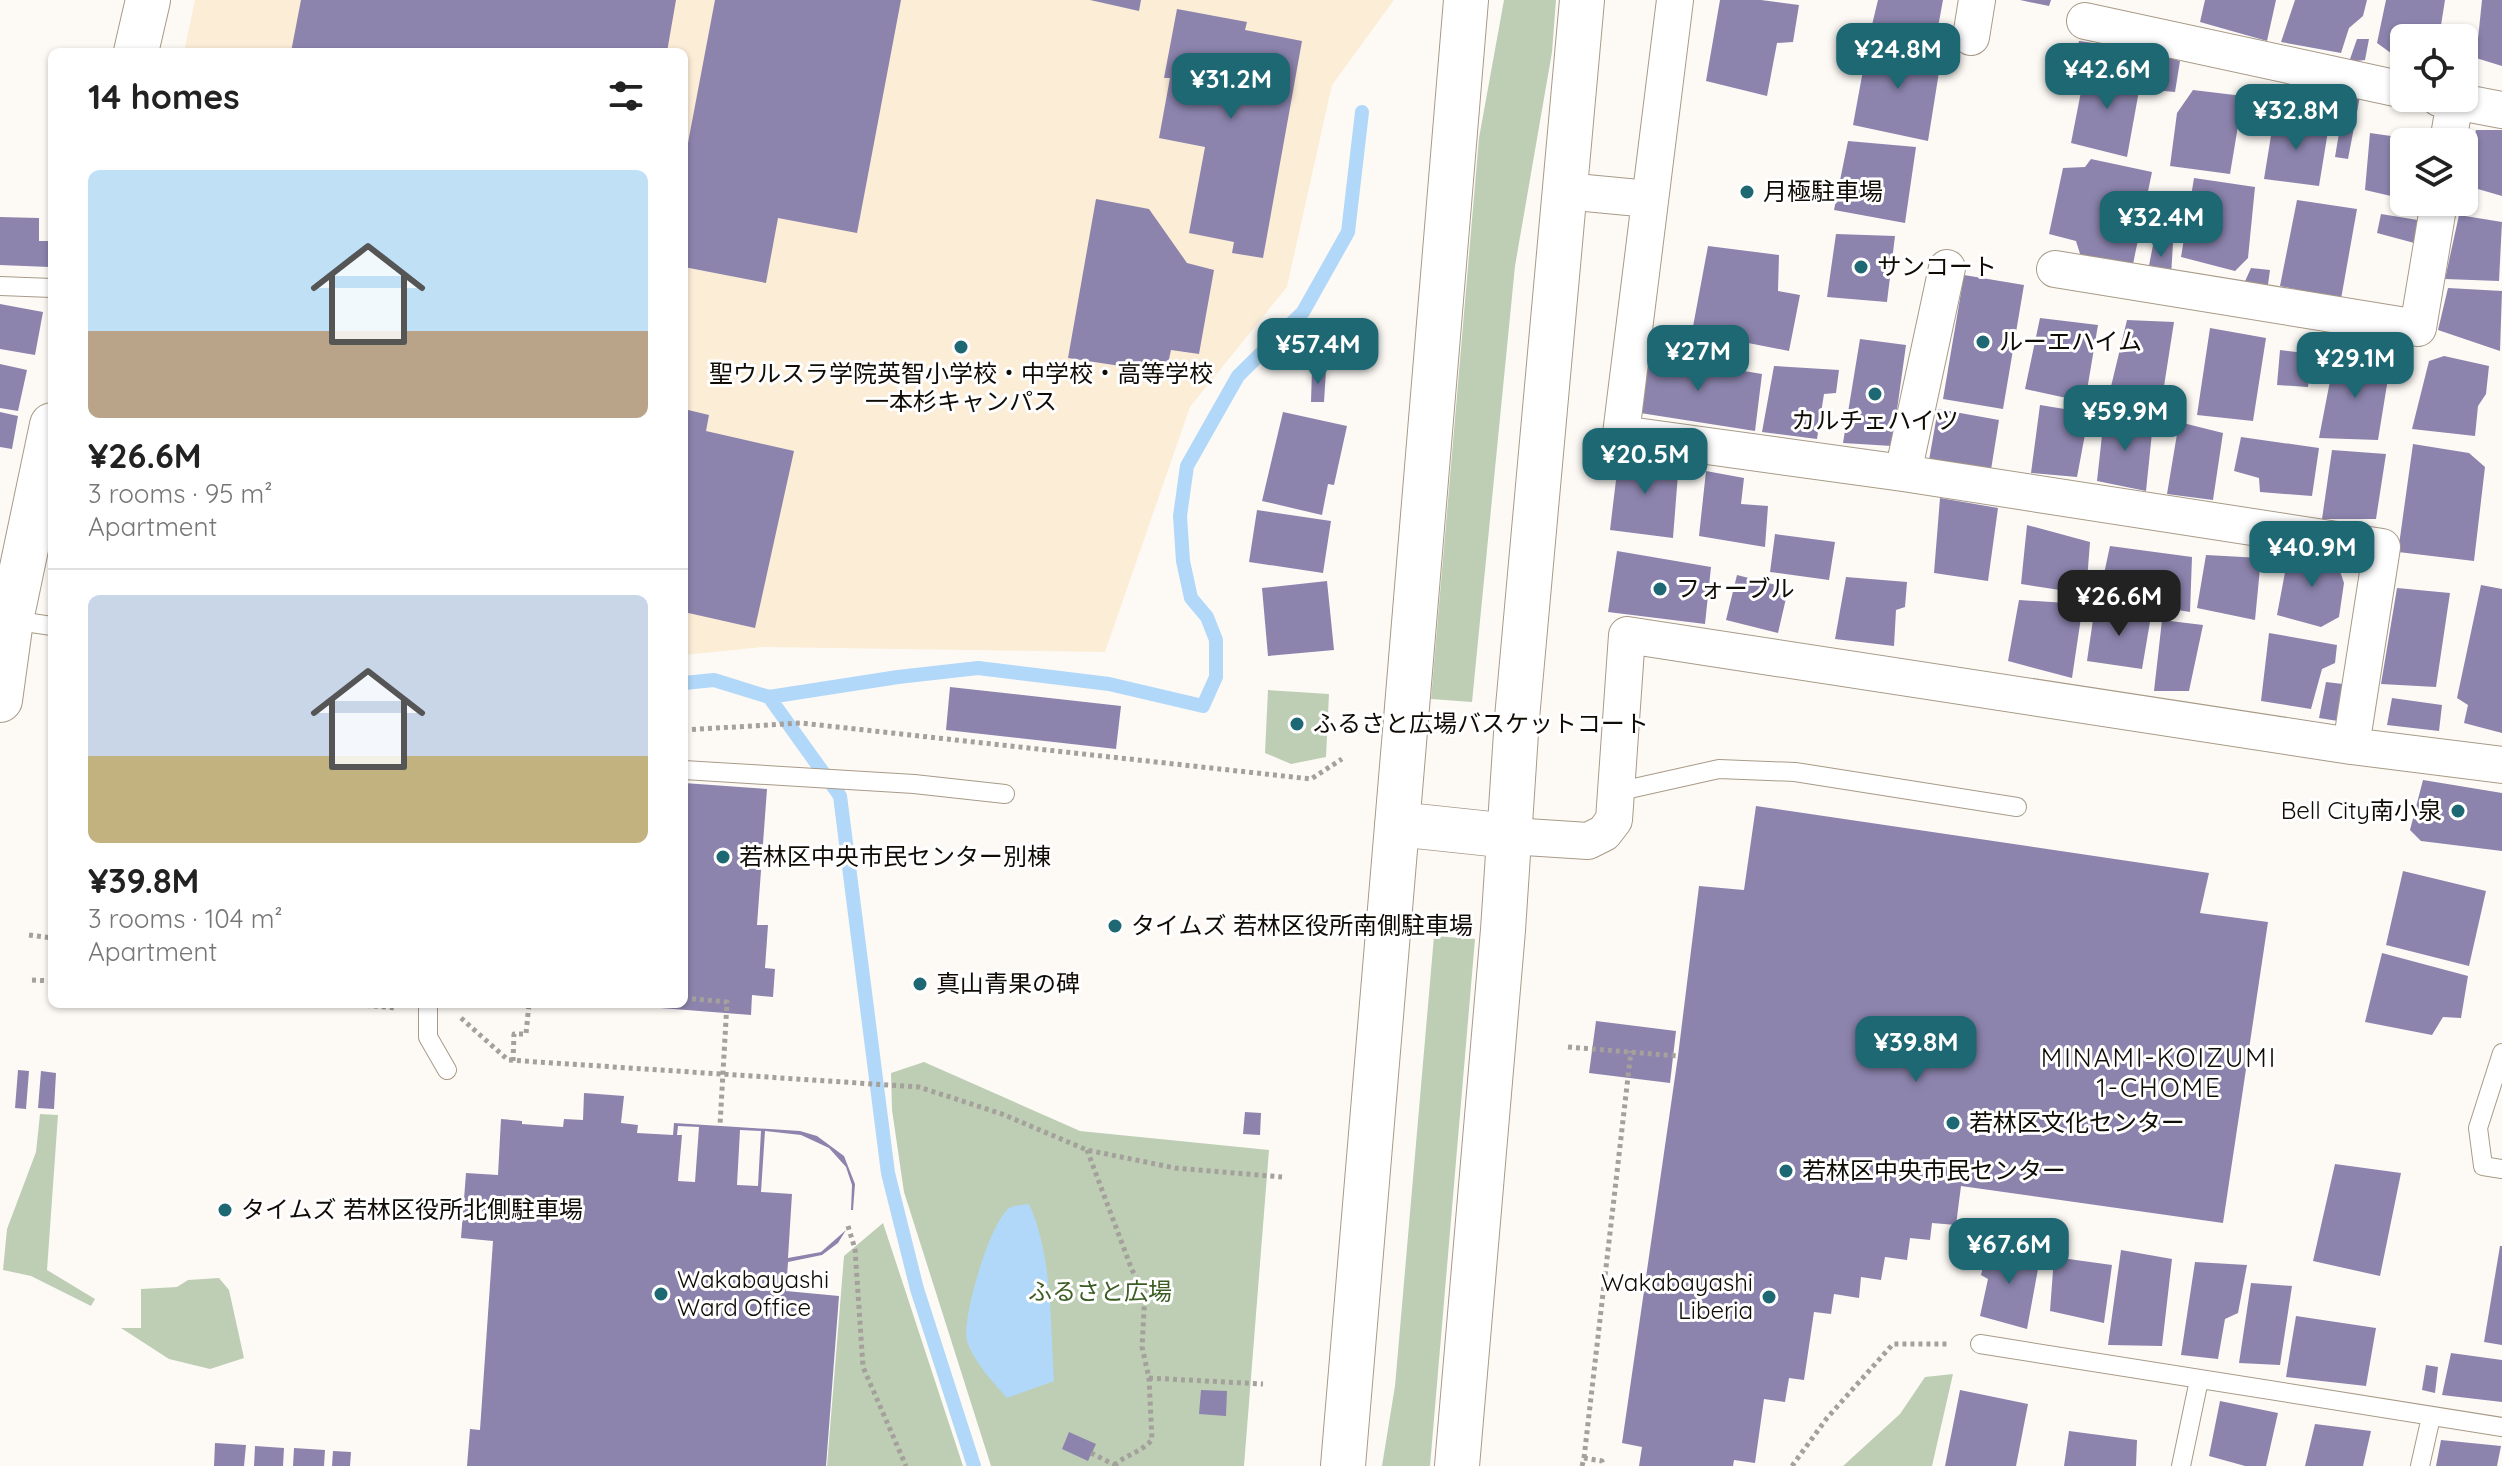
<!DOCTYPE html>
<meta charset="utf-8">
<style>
:root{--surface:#fff;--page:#f6f6f6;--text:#222;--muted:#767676;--line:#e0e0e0;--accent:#1d6872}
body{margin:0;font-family:Quicksand,"Noto Sans JP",sans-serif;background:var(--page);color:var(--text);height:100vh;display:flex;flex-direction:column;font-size:30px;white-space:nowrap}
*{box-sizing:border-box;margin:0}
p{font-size:26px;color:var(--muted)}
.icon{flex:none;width:44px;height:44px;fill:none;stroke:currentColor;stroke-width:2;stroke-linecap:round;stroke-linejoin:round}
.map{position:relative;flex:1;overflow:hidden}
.details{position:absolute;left:48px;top:48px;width:640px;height:960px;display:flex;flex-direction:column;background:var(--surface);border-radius:12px;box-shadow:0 2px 6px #0004}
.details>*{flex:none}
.buttons{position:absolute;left:2390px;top:24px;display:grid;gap:16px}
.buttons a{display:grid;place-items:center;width:88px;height:88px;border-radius:12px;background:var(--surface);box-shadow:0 2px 6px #0004;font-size:40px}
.price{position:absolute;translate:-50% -68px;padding:0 18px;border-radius:16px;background:var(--accent);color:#fff;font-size:26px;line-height:52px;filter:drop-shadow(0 2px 4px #0008)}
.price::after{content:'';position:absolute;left:50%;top:48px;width:24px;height:18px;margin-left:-12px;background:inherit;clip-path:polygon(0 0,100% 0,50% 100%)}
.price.active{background:#222;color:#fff}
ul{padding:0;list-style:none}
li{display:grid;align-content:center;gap:16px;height:424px;padding:0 40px}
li+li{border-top:2px solid var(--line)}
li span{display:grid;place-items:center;height:248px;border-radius:12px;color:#555}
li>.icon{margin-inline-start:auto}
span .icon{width:144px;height:144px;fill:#fffc;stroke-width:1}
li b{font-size:34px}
h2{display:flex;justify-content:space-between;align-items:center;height:96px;padding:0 40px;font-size:34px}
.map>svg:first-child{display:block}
.built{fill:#fcedd7}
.green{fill:#beceb5}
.water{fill:#b1d8f9}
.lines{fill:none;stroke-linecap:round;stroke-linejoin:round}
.stream{stroke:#b1d8f9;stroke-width:14}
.building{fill:#8c84ad;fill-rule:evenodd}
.lane-casing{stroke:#a89a87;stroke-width:20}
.street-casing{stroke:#a89a87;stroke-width:38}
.secondary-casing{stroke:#a89a87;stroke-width:46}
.path{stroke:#a4a09b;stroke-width:5;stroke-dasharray:4 4;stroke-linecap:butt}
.lane{stroke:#fff;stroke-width:18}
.street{stroke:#fff;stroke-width:36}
.secondary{stroke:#fff;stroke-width:44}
.poi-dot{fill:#1d6872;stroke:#fff;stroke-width:3}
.labels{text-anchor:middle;stroke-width:6;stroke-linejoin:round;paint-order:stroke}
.poi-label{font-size:24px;fill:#100b05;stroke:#fff;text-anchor:start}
.park-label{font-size:24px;fill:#3c5c24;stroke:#fff}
.neighbourhood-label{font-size:26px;letter-spacing:2px;fill:#100b05;stroke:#fff}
</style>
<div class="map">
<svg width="2502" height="1466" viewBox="0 0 2502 1466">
<rect width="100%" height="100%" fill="#fdfaf6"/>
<path class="built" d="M195 0H1394L1332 85 1287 287 1190 407 1105 652 763 647 684 655V52H184Z"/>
<path class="green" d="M1504 0H1556L1552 52 1515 266 1472 702 1431 699 1479 138Z
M1268 690 1329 694 1326 757 1291 764 1265 753Z
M1434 936 1475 939 1430 1466H1382L1395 1386Z
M924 1062 1080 1131 1269 1150 1244 1466H991L904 1192 892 1110 891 1073Z
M40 1114 58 1115 47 1270 95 1299 91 1306 31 1276 3 1270 7 1229 36 1152Z
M883 1223 963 1466H827L844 1256Z
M219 1278 229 1290 244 1358 210 1369 169 1359 121 1328H141V1289L177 1287 188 1280Z
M1953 1374 1932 1466H1843L1900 1414 1925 1377Z"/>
<path class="water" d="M1029 1204C1053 1257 1050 1323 1054 1381L1007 1398C993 1382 974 1362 967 1341 961 1320 991 1217 1011 1207 1016 1205 1024 1205 1029 1204Z"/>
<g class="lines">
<path class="stream" d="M684 683 714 680 769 697 898 677 978 668 1109 684 1203 706 1216 677V640L1207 617 1191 598 1183 561 1180 516 1187 466 1238 376 1303 312 1348 232 1362 112
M769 697 840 796 888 1173 917 1289 974 1466"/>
</g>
<path class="building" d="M301 0H676L667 52H291Z
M715 0H901L857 233 778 218 766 283 684 267V164Z
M1090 0H1141L1139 11Z
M1720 0H1761L1799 5 1793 42 1777 43 1767 96 1706 81Z
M1878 0H1943L1936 38 1871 29Z
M2020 0H2051L2049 6Z
M2205 0H2276L2267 41 2200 22Z
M2295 0H2367L2363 16 2349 28 2341 53 2281 42Z
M2386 0H2445L2439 38H2404V58L2395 56 2377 43Z
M2482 0H2502V66L2476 58Z
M1177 9 1247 22 1245 30 1302 41 1263 258 1232 253 1234 242 1189 233 1205 147 1159 138 1170 78H1164Z
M2464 36 2469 37 2466 57H2464Z
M2357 39H2369L2365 60 2349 62Z
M2079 41 2108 45 2103 62 2075 60Z
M1868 43 1942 53 1928 141 1853 125Z
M2160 55 2180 61 2175 92 2153 90Z
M2085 71 2142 74 2127 157 2071 143Z
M2193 90 2243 96 2230 174 2170 166 2177 113Z
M2360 96 2348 159 2335 157 2345 97Z
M2274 117 2329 125 2319 186 2264 179Z
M2476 130H2502V196L2464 185Z
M2370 133 2419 140 2404 142V199L2365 190Z
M1848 141 1916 147 1905 223 1834 210Z
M2091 159 2152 172 2132 269 2081 257 2076 241 2049 234 2063 168 2085 167Z
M2194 178 2255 187 2248 258 2235 271 2181 257Z
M1096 199 1149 209 1187 263 1214 270 1199 354 1171 350 1166 373 1068 358Z
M2297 200 2357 209 2341 299 2280 286Z
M2381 214 2424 221 2418 244 2377 233Z
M2459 215 2502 222 2499 281 2445 279Z
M0 217 39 218V241H50L49 267 0 265Z
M1836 234 1895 236 1887 302 1827 297Z
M2154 240 2173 243 2171 276H2147Z
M1708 246 1779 255 1778 291 1800 295 1789 351 1692 332Z
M2251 268 2270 270 2267 292 2242 288Z
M1964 275 2024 285 2003 409 1943 399Z
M2448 288 2502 291 2500 351 2438 330Z
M0 304 43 312 35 355 0 349Z
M2040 318 2098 325 2085 402 2025 389Z
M2127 320 2174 322 2160 412 2107 403Z
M2210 328 2266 338 2253 421 2197 415Z
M1860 339 1906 345 1892 446 1843 443Z
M2280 350 2312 354 2308 387 2277 385Z
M1642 354 1762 374 1755 431 1634 412Z
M2335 355 2390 366 2378 440 2319 438Z
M2444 356 2489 366 2486 394 2478 406 2475 436 2412 429 2429 361Z
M0 364 27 370 18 411 0 408Z
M1774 366 1839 370 1836 393 1824 394 1817 439 1762 432Z
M1312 369 1326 370 1324 402H1311Z
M2040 405 2089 413 2077 477 2031 473Z
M684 409 709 415 706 431 794 451 755 628 684 612Z
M1938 409 1999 420 1990 476 1928 466Z
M0 412 18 416 12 449 0 447Z
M1283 412 1347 426 1334 485 1328 484 1322 515 1262 501Z
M2104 417 2153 423 2146 491 2097 481Z
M2179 422 2223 433 2213 500 2167 494Z
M2241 437 2319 448 2312 496 2260 492 2259 478 2234 471Z
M2413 444 2469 453 2485 467 2474 561 2398 552Z
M2332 450 2386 454 2376 519H2322Z
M1619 455 1679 461 1673 538 1610 530Z
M1706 471 1744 478 1741 504 1768 506 1765 547 1699 536Z
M1940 498 1998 508 1988 581 1934 573Z
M1257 510 1331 521 1323 573 1249 562Z
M2027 525 2090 542 2086 594 2021 584Z
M1775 534 1835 542 1829 580 1770 572Z
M2110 546 2192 557 2190 612 2099 597Z
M1617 551 1711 567 1705 624 1608 612Z
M2289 551 2335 556 2344 583 2339 617 2321 627 2277 615Z
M2206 555 2261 558 2255 620 2197 608Z
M1737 575 1784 587 1787 594 1778 633 1726 620Z
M1846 577 1907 582 1905 607 1896 610 1894 646 1835 639Z
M1327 581 1334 650 1268 656 1262 588Z
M2481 585 2502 589V733L2464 723 2468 705 2457 698Z
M2397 588 2450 593 2436 687 2381 684Z
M2019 600 2083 604 2072 678 2008 661Z
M2095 606 2151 616 2142 669 2087 661Z
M2162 620 2203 625 2189 691H2154Z
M2269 633 2337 645 2335 663 2322 669 2311 709 2261 701Z
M2326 682 2343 684 2338 721 2319 718Z
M950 687 1121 706 1116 749 946 730Z
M2392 698 2442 705 2439 731 2387 725Z
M2423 780 2502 793V851L2421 841 2410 830Z
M684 783 767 789 757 925H768L765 968 775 969 773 997 752 995 751 1015 635 1006V1004H684Z
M1756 806 2209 873 2200 913 2268 922 2223 1223 1961 1186 1956 1225 1932 1223 1930 1240 1910 1238 1907 1260 1885 1257 1881 1280 1861 1277 1859 1298 1834 1294 1831 1314 1814 1312 1804 1380 1789 1378 1785 1402 1764 1399 1755 1463 1734 1460 1733 1466H1639L1642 1447 1622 1443 1678 1056 1699 886 1744 890Z
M2403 871 2486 891 2469 966 2386 945Z
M2382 953 2468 976 2461 1018 2443 1017 2432 1035 2365 1022Z
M1596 1021 1676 1031 1670 1083 1589 1073Z
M18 1070 29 1071 26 1109 15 1108Z
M41 1071 56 1073 54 1109 38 1108Z
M584 1093 624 1096 621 1123 638 1125 637 1133 673 1135 674 1123 800 1131 817 1136 844 1156 855 1184 853 1210H851L852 1185 846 1167 829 1148 801 1135 765 1131 761 1192 792 1194 788 1258 821 1252 846 1230 838 1243 822 1255 788 1262 786 1291 839 1296 826 1466H467L470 1429 480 1430 493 1241 461 1238 466 1173 498 1175 501 1119 522 1121V1124L563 1127 564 1119 583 1120ZM678 1126 699 1127 695 1182 678 1181 682 1135H677ZM740 1130 761 1131 758 1186 737 1185Z
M1245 1112 1261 1113 1260 1135 1243 1134Z
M2335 1164 2401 1173 2380 1276 2313 1261Z
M1988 1246 2040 1258 2027 1329 1980 1316 1988 1279 1981 1275Z
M2500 1246H2502V1345L2484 1342Z
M2121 1250 2172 1259 2162 1346 2108 1345Z
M2054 1257 2112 1265 2104 1323 2050 1311Z
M2195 1262 2247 1265 2238 1313 2225 1319 2218 1359 2181 1355Z
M2251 1283 2292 1286 2280 1365 2239 1363Z
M2296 1316 2376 1328 2366 1386 2286 1377Z
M2451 1353 2502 1360V1402L2442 1395Z
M2426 1365 2438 1367 2435 1393 2422 1390Z
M1201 1390 1227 1391 1226 1416 1199 1414Z
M1960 1390 2028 1404 2016 1466H1945Z
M2220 1401 2278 1413 2266 1466H2245L2209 1456Z
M2315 1424 2371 1431 2363 1466H2305Z
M2069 1431 2137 1440 2136 1466H2064Z
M1069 1432 1096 1444 1088 1461 1062 1449Z
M2441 1440 2501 1446 2497 1466H2436Z
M215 1443 246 1445 244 1466H214Z
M255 1446 284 1448 283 1466H254Z
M294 1448 325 1450 324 1466H293Z
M333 1451 351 1452 350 1466H332Z"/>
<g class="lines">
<defs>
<path id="lane" d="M0 286 52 288
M11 620 52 626
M684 770 914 784 1005 794
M1616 792 1719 769 1795 772 2017 807
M428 1004V1037L447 1070
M2502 1053 2478 1128 2483 1166 2502 1169
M1980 1344 2502 1427
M2181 1466 2199 1380
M2420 1466 2431 1417"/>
<path id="street" d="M1675 0 1621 434 1903 473 2382 547 2351 746
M2085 21 2404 90
M1971 37 1977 0
M2439 98 2502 110
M2448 142 2455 101
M1565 191 1649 199
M2055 269 2418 328 2439 202
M1903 473 1947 268
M1510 836 1588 841 1604 833 1614 820 1627 635 2351 746 2502 765"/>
<path id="secondary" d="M136 52 148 0
M0 700 11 620 52 425
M1397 824 1510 836
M1343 1466C1386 977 1424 489 1466 0
M1457 1466 1503 930 1517 718 1582 0"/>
</defs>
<use href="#lane" class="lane-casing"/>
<use href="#street" class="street-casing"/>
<use href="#secondary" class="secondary-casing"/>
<path class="path" d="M684 730 801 723 1311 779 1342 759
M29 935 52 938
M32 980 52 981
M684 998 727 1002 720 1125
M350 1004 397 1008
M461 1018 508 1060 919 1087 1002 1114 1087 1150 1175 1168 1282 1177
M1568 1047 1678 1056
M513 1061 514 1034H526L529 1004
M1087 1150 1132 1270 1145 1293 1142 1347 1149 1378 1152 1440C1140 1453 1126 1454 1114 1466
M848 1226 855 1249 863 1367 906 1466
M1149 1378 1263 1384
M1091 1453 1115 1465
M1584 1458 1631 1051
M1582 1466 1584 1458 1602 1461 1603 1466
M1792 1466 1827 1418 1893 1344H1947"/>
<use href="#lane" class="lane"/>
<use href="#street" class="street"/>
<use href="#secondary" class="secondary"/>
</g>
<g class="poi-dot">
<circle cx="1747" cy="192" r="8"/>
<circle cx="1861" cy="267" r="8"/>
<circle cx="1983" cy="342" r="8"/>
<circle cx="961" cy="347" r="8"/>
<circle cx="1875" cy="394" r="8"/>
<circle cx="1660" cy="589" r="8"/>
<circle cx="1297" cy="724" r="8"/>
<circle cx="2458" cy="811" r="8"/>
<circle cx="723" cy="857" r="8"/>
<circle cx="1115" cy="926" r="8"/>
<circle cx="920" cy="984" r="8"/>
<circle cx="1953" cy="1123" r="8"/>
<circle cx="1786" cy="1171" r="8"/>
<circle cx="225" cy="1210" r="8"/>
<circle cx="661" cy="1294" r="8"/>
<circle cx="1769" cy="1297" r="8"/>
</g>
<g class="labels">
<g class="poi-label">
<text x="1763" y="200">月極駐車場</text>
<text x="1877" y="275">サンコート</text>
<text x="1999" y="350">ルーエハイム</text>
<text x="961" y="382" text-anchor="middle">聖ウルスラ学院英智小学校・中学校・高等学校<tspan x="961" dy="28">一本杉キャンパス</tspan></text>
<text x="1875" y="429" text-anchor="middle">カルチェハイツ</text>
<text x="1676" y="597">フォーブル</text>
<text x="1313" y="732">ふるさと広場バスケットコート</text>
<text x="2442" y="819" text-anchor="end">Bell City南小泉</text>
<text x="739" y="865">若林区中央市民センター別棟</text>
<text x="1131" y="934">タイムズ 若林区役所南側駐車場</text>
<text x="936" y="992">真山青果の碑</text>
<text x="1969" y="1131">若林区文化センター</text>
<text x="1802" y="1179">若林区中央市民センター</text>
<text x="241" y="1218">タイムズ 若林区役所北側駐車場</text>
<text x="677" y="1288">Wakabayashi<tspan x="677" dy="28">Ward Office</tspan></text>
<text x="1753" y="1291" text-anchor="end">Wakabayashi<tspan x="1753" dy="28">Liberia</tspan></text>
</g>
<g class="park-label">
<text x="1100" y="1300">ふるさと広場</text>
</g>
<g class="neighbourhood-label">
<text x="2159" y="1067">MINAMI-KOIZUMI<tspan x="2159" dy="30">1-CHOME</tspan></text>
</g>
</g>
</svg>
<div class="buttons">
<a><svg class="icon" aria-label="locate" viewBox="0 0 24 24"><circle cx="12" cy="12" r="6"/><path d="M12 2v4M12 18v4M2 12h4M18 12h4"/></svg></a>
<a><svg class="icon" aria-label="layers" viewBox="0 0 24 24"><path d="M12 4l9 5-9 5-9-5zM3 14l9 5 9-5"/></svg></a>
</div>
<b class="price" style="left:1898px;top:91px">¥24.8M</b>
<b class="price" style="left:2107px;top:111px">¥42.6M</b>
<b class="price" style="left:1231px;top:121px">¥31.2M</b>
<b class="price" style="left:2296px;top:152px">¥32.8M</b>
<b class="price" style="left:2161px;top:259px">¥32.4M</b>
<b class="price" style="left:1318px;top:386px">¥57.4M</b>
<b class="price" style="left:1698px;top:393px">¥27M</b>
<b class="price" style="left:2355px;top:400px">¥29.1M</b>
<b class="price" style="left:2125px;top:453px">¥59.9M</b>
<b class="price" style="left:1645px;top:496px">¥20.5M</b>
<b class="price" style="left:2312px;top:589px">¥40.9M</b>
<b class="price active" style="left:2119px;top:638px">¥26.6M</b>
<b class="price" style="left:1916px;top:1084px">¥39.8M</b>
<b class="price" style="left:2009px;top:1286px">¥67.6M</b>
<section class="details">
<h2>14 homes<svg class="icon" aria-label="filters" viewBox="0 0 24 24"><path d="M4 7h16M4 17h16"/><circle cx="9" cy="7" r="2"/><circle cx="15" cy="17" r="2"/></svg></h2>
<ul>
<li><span style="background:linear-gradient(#bfe0f5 65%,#b9a48a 0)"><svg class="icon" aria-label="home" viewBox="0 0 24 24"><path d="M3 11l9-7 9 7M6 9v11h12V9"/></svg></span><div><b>¥26.6M</b><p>3 rooms · 95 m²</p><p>Apartment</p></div></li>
<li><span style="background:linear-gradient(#c9d6e8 65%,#c2b280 0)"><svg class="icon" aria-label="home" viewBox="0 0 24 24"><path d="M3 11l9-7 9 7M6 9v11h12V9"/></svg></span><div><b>¥39.8M</b><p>3 rooms · 104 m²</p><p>Apartment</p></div></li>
</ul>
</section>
</div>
